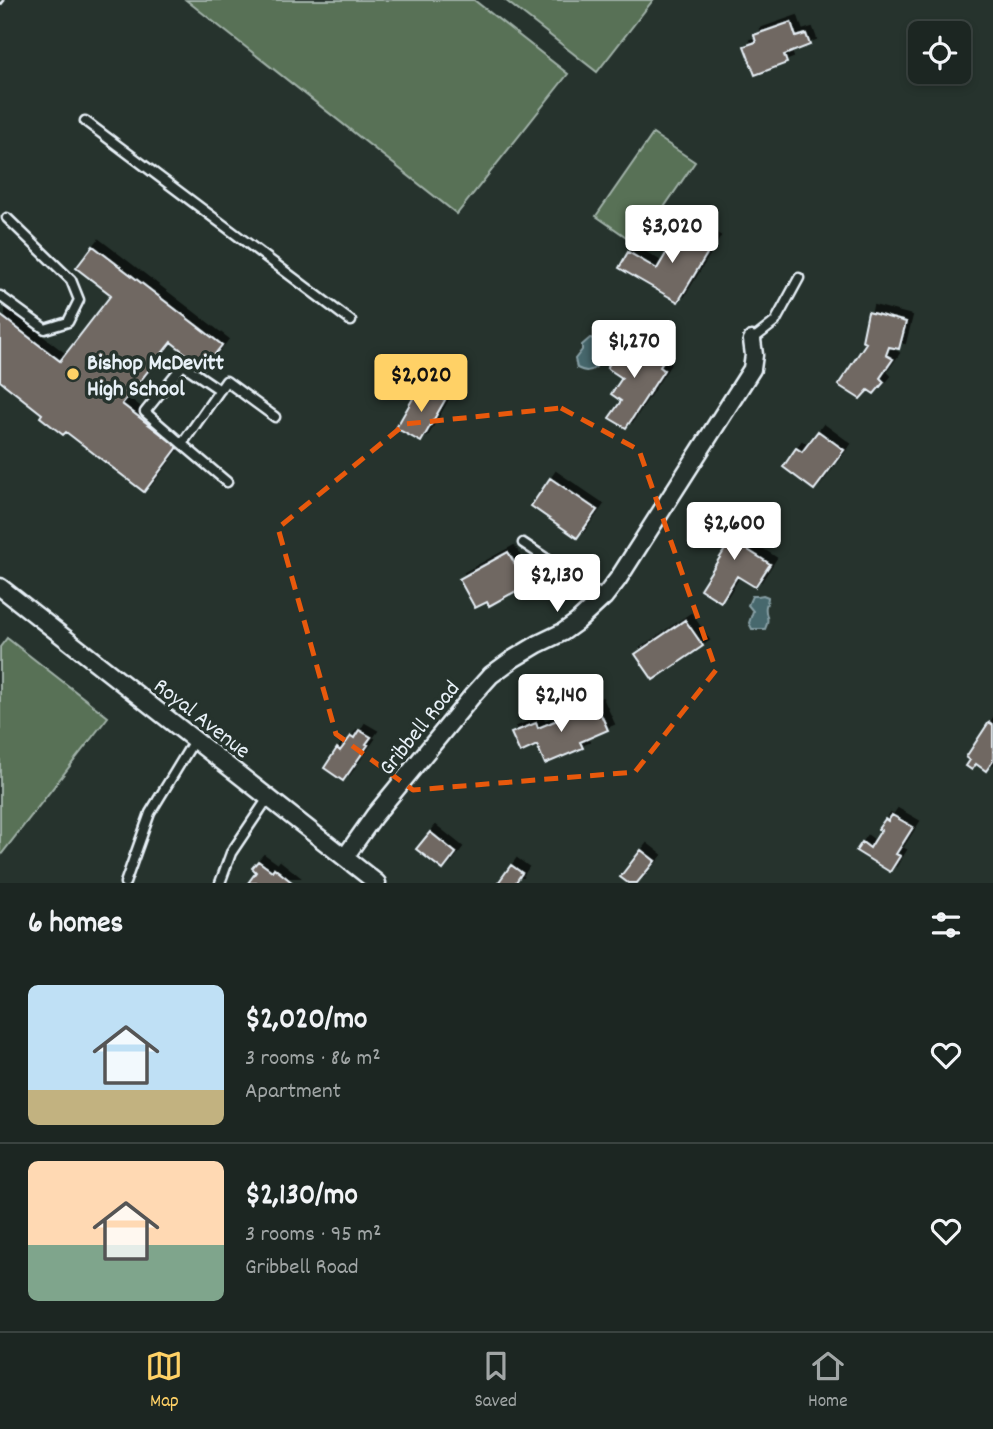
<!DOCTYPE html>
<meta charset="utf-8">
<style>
:root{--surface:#1c2622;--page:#29322f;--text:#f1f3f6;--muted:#a0a5a5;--line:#3a4340;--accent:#ffd166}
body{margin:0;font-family:Dekko,sans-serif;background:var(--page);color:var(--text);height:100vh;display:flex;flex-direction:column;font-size:26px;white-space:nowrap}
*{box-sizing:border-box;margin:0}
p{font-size:23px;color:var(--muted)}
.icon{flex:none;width:38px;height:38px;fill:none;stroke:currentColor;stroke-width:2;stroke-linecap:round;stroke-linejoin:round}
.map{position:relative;height:883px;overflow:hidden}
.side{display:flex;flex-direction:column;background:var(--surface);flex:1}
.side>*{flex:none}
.tools{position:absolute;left:908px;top:21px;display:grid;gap:14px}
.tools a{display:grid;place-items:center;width:63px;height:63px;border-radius:10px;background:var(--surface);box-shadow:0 4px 10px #0003,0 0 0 2px var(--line);font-size:35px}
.price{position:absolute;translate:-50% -60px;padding:0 16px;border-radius:7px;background:#fff;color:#222;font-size:23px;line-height:46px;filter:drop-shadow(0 2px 4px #0008)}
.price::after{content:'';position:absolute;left:50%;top:42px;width:21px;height:16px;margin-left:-10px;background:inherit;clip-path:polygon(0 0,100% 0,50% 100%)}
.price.active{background:var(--accent);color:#111}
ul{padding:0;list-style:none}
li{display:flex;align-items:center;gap:21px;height:175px;padding:0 28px}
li+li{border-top:2px solid var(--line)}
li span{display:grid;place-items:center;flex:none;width:196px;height:140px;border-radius:10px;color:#555}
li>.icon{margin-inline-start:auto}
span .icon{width:84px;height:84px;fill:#fffc;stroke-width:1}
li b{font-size:30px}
h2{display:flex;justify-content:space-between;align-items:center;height:84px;padding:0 28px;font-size:30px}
.menu{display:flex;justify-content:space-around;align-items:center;height:98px;border-top:2px solid var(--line);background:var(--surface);font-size:19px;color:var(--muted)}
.menu a{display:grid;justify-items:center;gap:4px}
.menu .active{color:var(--accent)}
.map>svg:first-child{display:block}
.green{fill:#597157;stroke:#a0b1a8;stroke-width:2}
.water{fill:#46686d;stroke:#879fa5;stroke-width:2}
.building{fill:#706862;stroke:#e8f1f8;stroke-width:2;filter:url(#shadow)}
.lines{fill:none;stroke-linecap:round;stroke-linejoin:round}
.lane-casing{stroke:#e8f1f8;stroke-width:13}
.street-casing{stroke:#e8f1f8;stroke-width:21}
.path{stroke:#e8f1f8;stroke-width:3.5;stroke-dasharray:7 5;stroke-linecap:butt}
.lane{stroke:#26332d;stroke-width:8}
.street{stroke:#26332d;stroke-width:16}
.marked{fill:none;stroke:#e8590c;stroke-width:5;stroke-dasharray:14 9;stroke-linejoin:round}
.poi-dot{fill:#ffd166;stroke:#26332d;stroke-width:2.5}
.labels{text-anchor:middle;stroke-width:7;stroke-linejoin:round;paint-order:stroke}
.poi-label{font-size:23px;font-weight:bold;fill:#e8f1f8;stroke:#26332d;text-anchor:start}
.street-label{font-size:23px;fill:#e8f1f8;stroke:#26332d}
</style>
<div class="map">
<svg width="993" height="883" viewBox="0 0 993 883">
<defs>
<filter id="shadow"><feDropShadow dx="6" dy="-6" stdDeviation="0" flood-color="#0009"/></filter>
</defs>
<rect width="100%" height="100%" fill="#26332d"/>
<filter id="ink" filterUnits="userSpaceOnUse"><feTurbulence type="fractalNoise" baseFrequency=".0143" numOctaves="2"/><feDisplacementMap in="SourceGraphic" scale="14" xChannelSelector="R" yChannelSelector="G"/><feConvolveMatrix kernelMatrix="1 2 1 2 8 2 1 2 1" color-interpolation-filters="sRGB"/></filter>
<g filter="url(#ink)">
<path class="green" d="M186 0H474L568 74 457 214Z
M505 0H653L597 72Z
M653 134 695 162 638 245 596 216Z
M7 638 108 717 0 856V647Z"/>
<path class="water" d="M590 338C597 339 598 342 600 348L594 355 596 367C590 372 585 372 577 368L575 359 582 350V345Z
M763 595 768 597C768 600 767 603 766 606 764 615 771 617 765 629H752L749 623 753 611 748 605 752 596H758Z"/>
<path class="building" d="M791 22 796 37 806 34 810 45 784 55 787 63 755 75 744 46 756 42 754 35Z
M681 228 694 236 696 232 714 242 678 302 619 268 628 252 657 269Z
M93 246 222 345 204 368 171 342 122 404 178 447 144 492 66 432 63 435 40 417 42 414 0 381V315L60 361 111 295 76 268Z
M868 312 906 322 899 349 889 347 886 355 893 359 880 378 884 382 874 394 868 390 860 399 838 385 866 343 862 341Z
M624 342 640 352 644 345 665 358 660 367 664 370 626 428 609 418 621 401 611 394 622 378 607 368Z
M420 386 445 400 421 442 396 428Z
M818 431 844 450 814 490 783 467 796 448 802 452Z
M550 478 597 510 577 538 531 506Z
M730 516 751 529 740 545 770 564 755 587 737 576 721 602 700 589 729 543 717 535Z
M508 552 527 585 489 606 487 602 475 608 459 579Z
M685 620 703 646 653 680 635 654Z
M596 704 608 730 580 742 583 748 545 764 537 745 520 753 511 733 536 723 538 728Z
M989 722 993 725V761L986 771 976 764 972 770 966 766 970 760 966 757Z
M359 730 371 737 366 744 368 745 343 781 324 768 337 748 340 751 351 736 354 738Z
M892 815 913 827 896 854 900 856 890 872 856 851 862 842 870 848 881 830 878 829 885 819 888 821Z
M430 832 456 853 443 870 416 849Z
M641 850 655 861 637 883H628L620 877Z
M258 861 272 871 274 868 293 883H248L256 872 252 868Z
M511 865 522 873 516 882 518 883H498Z"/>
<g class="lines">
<defs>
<path id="lane" d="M85 121 351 321
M0 296 45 329 68 322 79 300 71 280 7 218
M752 340 775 322 799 278
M182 444 145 412 183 365 220 390
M227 482 182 444 226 381 275 417
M523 543 604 597
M125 883 150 813 195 739
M220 883 231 853 268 798"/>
<path id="street" d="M0 587 377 883
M345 857 374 816 473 695 491 675 513 659 538 644 563 632 577 622 604 597 618 579 752 369 754 355 752 340"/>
</defs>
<use href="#lane" class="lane-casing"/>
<use href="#street" class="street-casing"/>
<path class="path" d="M0 5 4 0"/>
<use href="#lane" class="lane"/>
<use href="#street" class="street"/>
</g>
</g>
<path class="marked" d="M561 408 639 450 716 670 635 772 413 790 336 734 278 528 405 424Z"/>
<circle class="poi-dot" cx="73" cy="374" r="7"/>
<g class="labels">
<g class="poi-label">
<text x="87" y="369">Bishop McDevitt<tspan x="87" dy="26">High School</tspan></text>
</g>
<g class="street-label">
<text transform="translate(203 717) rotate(38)" y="8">Royal Avenue</text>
<text transform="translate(418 727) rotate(-51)" y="8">Gribbell Road</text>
</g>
</g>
</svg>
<div class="tools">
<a><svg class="icon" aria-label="locate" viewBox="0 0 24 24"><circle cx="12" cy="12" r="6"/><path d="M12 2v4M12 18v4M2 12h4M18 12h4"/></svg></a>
</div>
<b class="price" style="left:672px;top:265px">$3,020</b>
<b class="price" style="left:634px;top:380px">$1,270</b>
<b class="price active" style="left:421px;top:414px">$2,020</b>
<b class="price" style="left:734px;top:562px">$2,600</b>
<b class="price" style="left:557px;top:614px">$2,130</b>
<b class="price" style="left:561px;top:734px">$2,140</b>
</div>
<section class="side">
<h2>6 homes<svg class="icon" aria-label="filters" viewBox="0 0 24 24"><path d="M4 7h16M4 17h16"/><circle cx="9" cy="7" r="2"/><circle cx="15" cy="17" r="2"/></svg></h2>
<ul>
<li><span style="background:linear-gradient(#bfe0f5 75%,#c2b280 0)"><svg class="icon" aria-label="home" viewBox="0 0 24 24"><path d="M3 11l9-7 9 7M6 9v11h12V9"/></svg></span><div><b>$2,020/mo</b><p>3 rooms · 86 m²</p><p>Apartment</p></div><svg class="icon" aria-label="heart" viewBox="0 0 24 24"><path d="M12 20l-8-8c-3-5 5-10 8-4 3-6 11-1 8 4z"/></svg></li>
<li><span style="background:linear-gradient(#ffd9b3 60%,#7fa58c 0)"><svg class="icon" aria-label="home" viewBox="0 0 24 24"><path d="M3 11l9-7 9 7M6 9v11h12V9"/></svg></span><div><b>$2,130/mo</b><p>3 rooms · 95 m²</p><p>Gribbell Road</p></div><svg class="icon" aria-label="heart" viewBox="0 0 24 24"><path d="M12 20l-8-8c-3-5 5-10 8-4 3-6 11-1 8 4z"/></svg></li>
</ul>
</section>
<nav class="menu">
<a class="active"><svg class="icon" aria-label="map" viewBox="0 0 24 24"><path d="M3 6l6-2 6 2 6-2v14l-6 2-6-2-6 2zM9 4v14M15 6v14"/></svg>Map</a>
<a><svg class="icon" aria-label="saved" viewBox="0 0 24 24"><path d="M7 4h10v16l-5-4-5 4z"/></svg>Saved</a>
<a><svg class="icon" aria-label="home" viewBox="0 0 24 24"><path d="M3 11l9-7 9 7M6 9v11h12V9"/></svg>Home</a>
</nav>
